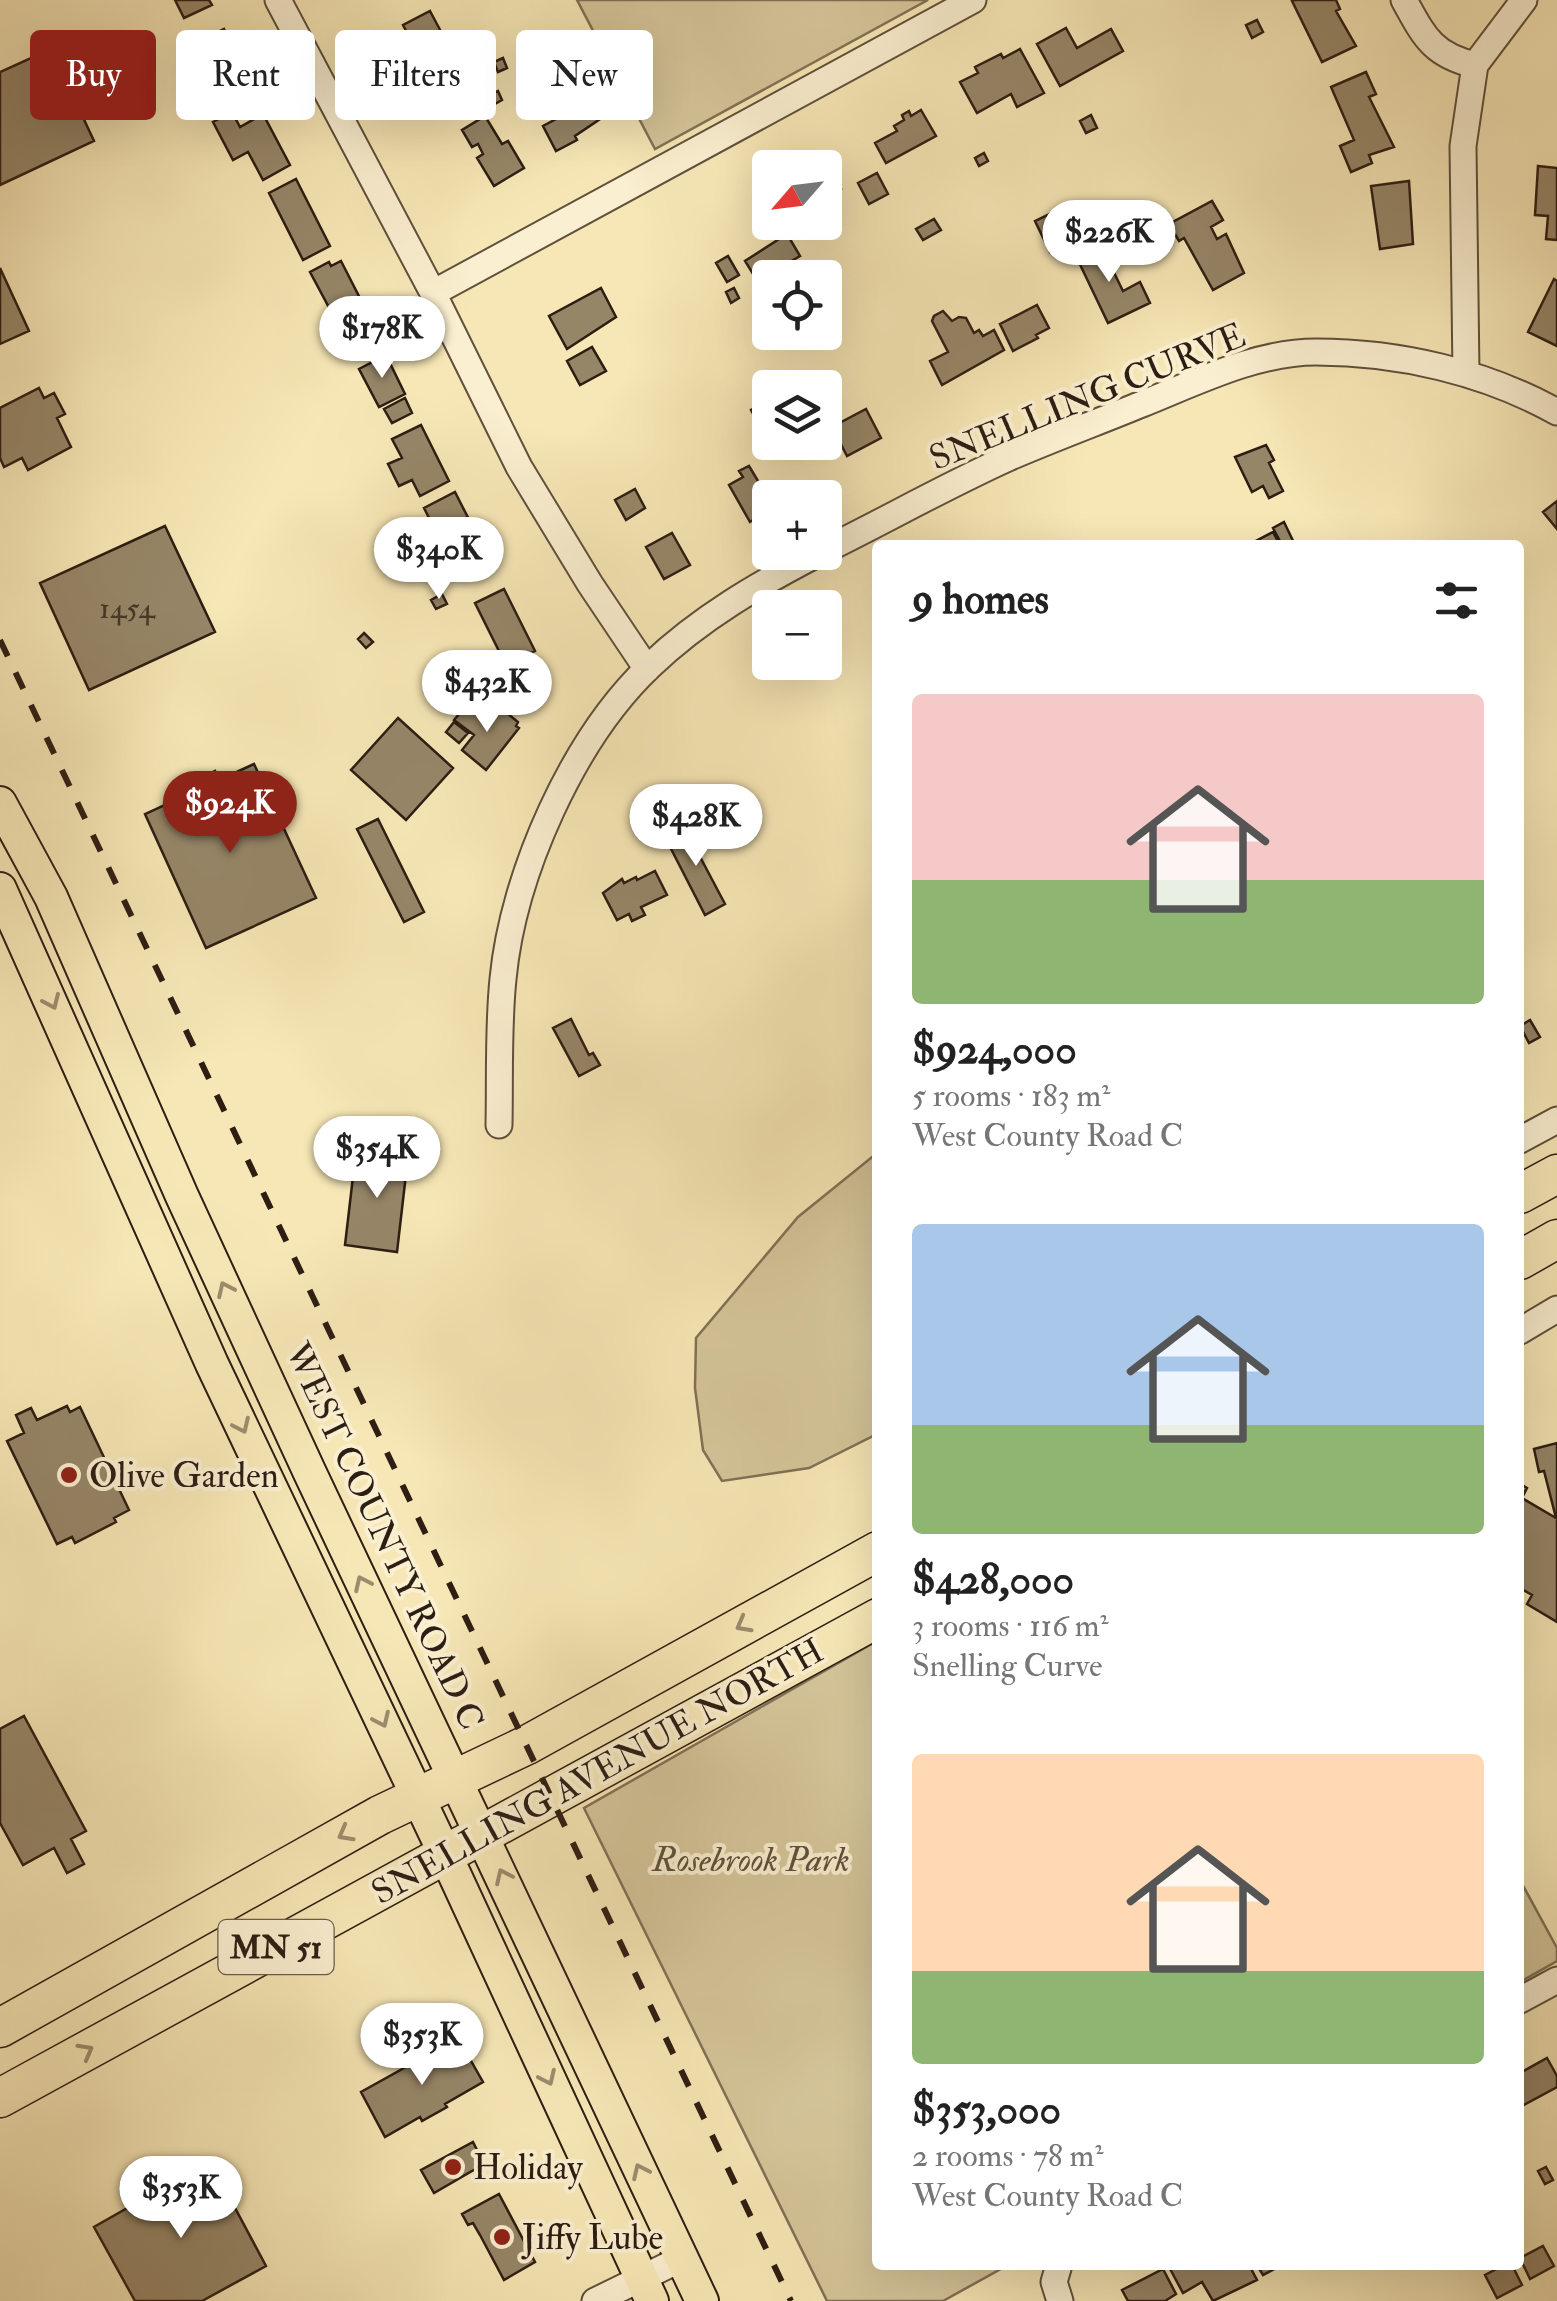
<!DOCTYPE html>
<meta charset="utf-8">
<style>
:root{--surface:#fff;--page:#f2f2f2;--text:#222;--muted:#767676;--accent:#8f2418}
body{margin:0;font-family:"IM FELL Double Pica",serif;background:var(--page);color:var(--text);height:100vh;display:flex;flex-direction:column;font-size:38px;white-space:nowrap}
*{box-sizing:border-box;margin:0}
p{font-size:32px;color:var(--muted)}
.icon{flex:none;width:55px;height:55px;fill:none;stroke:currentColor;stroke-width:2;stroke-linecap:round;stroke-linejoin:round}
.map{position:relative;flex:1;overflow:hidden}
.panel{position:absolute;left:872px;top:540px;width:652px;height:1730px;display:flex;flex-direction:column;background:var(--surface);border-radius:10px;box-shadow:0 10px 40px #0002}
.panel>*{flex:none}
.hud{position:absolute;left:30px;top:30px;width:692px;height:90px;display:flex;gap:20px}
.needle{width:65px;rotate:242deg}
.fabs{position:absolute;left:752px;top:150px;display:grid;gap:20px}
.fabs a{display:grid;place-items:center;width:90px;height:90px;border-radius:10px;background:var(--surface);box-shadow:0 10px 40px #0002;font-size:50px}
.price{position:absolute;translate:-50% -85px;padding:0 22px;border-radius:35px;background:#fff;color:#222;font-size:32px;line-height:65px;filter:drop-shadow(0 2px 5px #0008)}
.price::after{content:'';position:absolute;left:50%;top:60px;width:30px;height:22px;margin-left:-15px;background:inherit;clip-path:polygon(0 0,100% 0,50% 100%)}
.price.active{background:var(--accent);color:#fff}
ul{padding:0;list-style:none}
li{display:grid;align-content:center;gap:20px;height:530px;padding:0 40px}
li span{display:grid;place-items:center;height:310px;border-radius:10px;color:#555}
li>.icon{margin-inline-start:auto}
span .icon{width:180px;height:180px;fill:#fffc;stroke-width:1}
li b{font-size:42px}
h2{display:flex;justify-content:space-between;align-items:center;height:120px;padding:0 40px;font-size:42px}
.chip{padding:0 35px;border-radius:10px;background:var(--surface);box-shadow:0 10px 40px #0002;font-size:35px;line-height:90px}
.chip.active{background:var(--accent);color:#fff}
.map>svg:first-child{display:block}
.green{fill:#d5c59a;stroke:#817156;stroke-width:2.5}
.building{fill:#968668;stroke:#2d1d13;stroke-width:2.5}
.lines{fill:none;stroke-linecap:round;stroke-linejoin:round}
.minor-casing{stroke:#60503c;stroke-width:29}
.major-casing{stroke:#2d1d13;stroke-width:36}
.highway-casing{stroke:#2d1d13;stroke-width:41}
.minor{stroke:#faefd0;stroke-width:25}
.major{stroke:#f7e7b6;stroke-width:32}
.highway{stroke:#f7e7b6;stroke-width:38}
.rail{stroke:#2d1d13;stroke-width:6;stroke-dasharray:18 18;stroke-linecap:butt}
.oneway{stroke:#9c8c6d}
.poi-dot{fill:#8f2418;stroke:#faefd0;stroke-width:4}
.labels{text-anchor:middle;stroke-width:8;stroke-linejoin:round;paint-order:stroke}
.number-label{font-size:30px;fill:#473728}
.shield{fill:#faefd0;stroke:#6a5c4c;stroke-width:2.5}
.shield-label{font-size:32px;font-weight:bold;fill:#2d1d13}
.street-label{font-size:35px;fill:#2d1d13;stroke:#faefd0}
.poi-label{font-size:35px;fill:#2d1d13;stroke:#faefd0;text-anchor:start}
.park-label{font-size:35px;font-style:italic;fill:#5f4f3c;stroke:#faefd0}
</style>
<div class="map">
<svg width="1557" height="2301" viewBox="0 0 1557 2301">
<rect width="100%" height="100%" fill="#f7e7b6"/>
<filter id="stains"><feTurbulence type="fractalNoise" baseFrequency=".002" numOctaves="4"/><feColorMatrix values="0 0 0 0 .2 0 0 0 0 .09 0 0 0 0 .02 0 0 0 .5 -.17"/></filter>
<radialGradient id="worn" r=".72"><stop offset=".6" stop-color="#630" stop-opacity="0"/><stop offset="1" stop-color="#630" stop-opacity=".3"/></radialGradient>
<path class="green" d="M577 0H928L655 149Z
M877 1153V1434L809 1468 722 1481 703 1450 695 1388 696 1338 798 1217Z
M877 1641 878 2265H1008L943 2301H827L584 1808Z
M1520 1880 1557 1948V1961L1520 1982Z"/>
<path class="building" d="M175 0H209L212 5 184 18Z
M1295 0H1336L1340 9 1336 11 1356 46 1322 62 1292 1Z
M430 11 455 58 428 72 403 25Z
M1257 20 1263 32 1252 38 1246 25Z
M1066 28 1077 48 1111 29 1123 51 1060 86 1037 44Z
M224 29 252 87 236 95 240 102 232 106 227 99 224 100 196 43Z
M51 49 94 141 0 185V72Z
M1020 49 1044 93 1017 107 1011 94 977 113 960 82 978 73 975 67 1001 54 1003 58Z
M503 58 507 68 498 72 494 62Z
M460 65 473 89 449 102 436 78Z
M566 68 581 95 592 89 606 115 575 136 577 140 556 151 543 126 556 119 549 106 554 104 547 91 554 87 549 78Z
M1366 72 1376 94 1369 97 1394 147 1369 155 1372 163 1351 172 1340 146 1354 140 1331 87Z
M498 91 502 100 493 105 488 96Z
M921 110 936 136 886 163 875 143 897 131 894 126 904 120 902 115 909 111 911 116Z
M232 112 240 127 263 114 290 165 263 180 248 152 233 160 213 122Z
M1091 115 1097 128 1086 133 1080 121Z
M485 116 502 144 508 141 524 168 494 186 477 158 483 154 478 144 472 147 462 130Z
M984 153 988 161 979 166 975 158Z
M833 157 838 167 831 171 841 189 825 198V168H814Z
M1538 166 1557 168V240L1546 239 1548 216 1535 215Z
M877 173 888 194 869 204 858 183Z
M296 179 330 246 303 260 269 193Z
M1409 181 1413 244 1380 249 1371 186Z
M1212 201 1223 220 1211 227 1217 239 1226 234 1244 273 1213 290 1184 238 1179 241 1169 224Z
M1060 209 1075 240 1050 252 1035 221Z
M934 219 941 230 923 240 916 229Z
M787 234 800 256 778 269 780 274 758 282 745 261Z
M1099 242 1123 291 1140 282 1150 303 1108 323 1075 254Z
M728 256 739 275 727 282 716 263Z
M341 261 366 310 362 312 372 331 348 343 310 272 329 262 331 266Z
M0 268 29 331 0 344Z
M1554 279 1557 281V346L1528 332Z
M601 288 616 317 567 349 549 316Z
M734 288 739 298 731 303 726 292Z
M1037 305 1049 328 1036 335 1038 338 1013 351 1000 324Z
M943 311 952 321 959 317 966 318 974 333 979 330 983 336 994 330 1004 350 942 385 930 361 948 352 932 321 934 316Z
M592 347 606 371 580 385 567 361Z
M386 355 405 394 379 407 359 369Z
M39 388 44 398 54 393 65 414 57 418 71 447 28 470 22 458 4 467 0 458V408Z
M405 398 412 413 392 423 384 409Z
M770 399V425L762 430 751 410Z
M866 409 881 438 847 456 832 427Z
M421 425 449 481 420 496 412 480 399 486 388 464 402 458 392 439Z
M1266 445 1274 460 1269 463 1283 491 1269 498 1263 486 1252 492 1235 457Z
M749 466 767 496 770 494 772 498 770 510 766 512 769 517 760 522 757 517 750 522 729 485 743 477 739 471Z
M635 489 645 508 626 520 615 500Z
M455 492 486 553 458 567 438 528 435 530 424 508Z
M1557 501V529L1543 512Z
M1284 522 1295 545H1282L1273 528Z
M165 526 215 632 89 690 40 583Z
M1273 532 1280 545H1248Z
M672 533 690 565 664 579 646 547Z
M504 589 535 651 506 665 475 603Z
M442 594 447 604 436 609 431 600Z
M364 633 373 642 366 648 358 639Z
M473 658 507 686 492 705 458 676Z
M466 706 484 721 492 711 496 715 502 709 518 722 516 726 519 728 486 770 462 750 474 735 454 720Z
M398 718 453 768 406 820 351 770Z
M454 722 468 733 459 743 446 732Z
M254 764 316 898 206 948 145 814Z
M215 771 218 779 196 790 192 782Z
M378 819 424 912 404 922 357 829Z
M695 826 705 847 697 851 725 904 705 915 667 841Z
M655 871 667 895 641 907 645 915 632 921 629 914 617 920 603 893 622 879 624 883 636 877 637 880Z
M571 1019 589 1055 593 1053 600 1065 579 1076 553 1028Z
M1530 1020 1540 1037 1529 1043 1520 1026Z
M356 1151 408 1157 397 1252 345 1245Z
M67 1406 70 1412 80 1407 129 1510 114 1518 116 1522 75 1543 72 1537 57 1544 7 1441 24 1433 16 1415 31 1408 37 1420Z
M1557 1443V1622L1527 1604 1532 1595 1520 1588V1484L1527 1488 1522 1498 1556 1518 1544 1471 1539 1472 1534 1449Z
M24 1716 86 1831 71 1839 84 1864 67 1873 54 1848 23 1865 0 1823V1729Z
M458 2038 483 2082 445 2104 447 2107 422 2121 420 2117 385 2137 361 2092Z
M1547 2058 1557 2076V2087L1522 2106 1520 2073Z
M473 2142 484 2164 434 2193 421 2170Z
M210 2161 266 2266 202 2301H135L94 2227Z
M1546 2167 1553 2180 1545 2184 1538 2171Z
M499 2194 535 2262 504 2280 480 2235 473 2223 468 2225 462 2214Z
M1543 2246 1554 2266 1530 2279 1520 2258Z
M1174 2265H1249L1257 2280 1213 2301 1202 2282 1183 2293 1169 2267Z
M1257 2265H1282L1263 2275Z
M1504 2265H1512L1522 2285 1497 2298 1485 2275Z
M1163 2269 1176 2294 1165 2301H1128L1122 2290Z"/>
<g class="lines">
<defs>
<path id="minor" d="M278 0 433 293 519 467 590 584 647 669
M1404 0C1424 36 1432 55 1475 65
M433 293 973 0
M1466 373 1463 146 1475 65 1524 0
M825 550C886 520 946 486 1008 458 1052 439 1098 422 1142 404 1197 382 1256 352 1316 352 1399 352 1485 372 1557 412
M499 1125C500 1077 498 1027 503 979 513 874 573 739 650 666 700 618 759 584 821 552
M1520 1140 1557 1120
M1520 1331 1557 1309
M1520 2000 1557 1980
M1059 2265 1054 2282 1060 2301
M595 2301 681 2259"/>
<path id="major" d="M0 803 51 897 182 1196 310 1473 702 2301
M0 889 212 1364 445 1854 652 2301"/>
<path id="highway" d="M1520 1194 1557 1174
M1520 1260 1557 1239
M0 2028 380 1815 527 1745 878 1551
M0 2098 878 1618"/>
</defs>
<use href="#minor" class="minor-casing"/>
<use href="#major" class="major-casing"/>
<use href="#highway" class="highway-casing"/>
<use href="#minor" class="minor"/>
<use href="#major" class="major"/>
<use href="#highway" class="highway"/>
<path class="rail" d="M0 640 791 2301"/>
</g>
<defs><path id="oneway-chevron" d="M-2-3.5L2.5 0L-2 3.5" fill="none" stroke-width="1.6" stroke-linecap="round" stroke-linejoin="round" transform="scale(2.5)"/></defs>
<g class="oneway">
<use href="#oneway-chevron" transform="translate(52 1002) rotate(66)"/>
<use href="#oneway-chevron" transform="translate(225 1289) rotate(-115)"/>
<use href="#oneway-chevron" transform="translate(242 1426) rotate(65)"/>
<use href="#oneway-chevron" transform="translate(362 1583) rotate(-115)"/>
<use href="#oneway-chevron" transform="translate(743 1625) rotate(151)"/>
<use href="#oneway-chevron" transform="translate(382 1720) rotate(65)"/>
<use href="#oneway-chevron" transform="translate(345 1834) rotate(151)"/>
<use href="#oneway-chevron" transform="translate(503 1876) rotate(-115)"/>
<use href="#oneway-chevron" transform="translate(86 2051) rotate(-29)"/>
<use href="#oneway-chevron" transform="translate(548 2078) rotate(65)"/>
<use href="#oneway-chevron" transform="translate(640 2171) rotate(-115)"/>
</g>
<g class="poi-dot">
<circle cx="69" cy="1475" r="10"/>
<circle cx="453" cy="2167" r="10"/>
<circle cx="502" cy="2237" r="10"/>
</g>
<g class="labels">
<g class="number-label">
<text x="127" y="618">1454</text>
</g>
<rect class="shield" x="218.5" y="1920" width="115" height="54" rx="8"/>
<g class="shield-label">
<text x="276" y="1958">MN 51</text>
</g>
<g class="street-label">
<text transform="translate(1087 396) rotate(-22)" y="12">SNELLING CURVE</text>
<text transform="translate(385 1536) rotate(65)" y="12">WEST COUNTY ROAD C</text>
<text transform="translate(597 1771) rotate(-29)" y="12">SNELLING AVENUE NORTH</text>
</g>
<g class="poi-label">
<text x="89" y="1487">Olive Garden</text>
<text x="473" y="2179">Holiday</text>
<text x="522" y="2249">Jiffy Lube</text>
</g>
<g class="park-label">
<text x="751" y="1871">Rosebrook Park</text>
</g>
</g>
<rect width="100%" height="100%" filter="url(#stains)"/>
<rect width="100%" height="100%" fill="url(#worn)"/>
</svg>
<div class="fabs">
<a><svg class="needle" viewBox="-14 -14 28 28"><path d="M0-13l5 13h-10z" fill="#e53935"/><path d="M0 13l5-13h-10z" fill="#767676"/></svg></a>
<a><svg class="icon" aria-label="locate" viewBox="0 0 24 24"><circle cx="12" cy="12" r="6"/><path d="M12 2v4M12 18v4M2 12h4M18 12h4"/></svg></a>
<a><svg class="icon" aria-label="layers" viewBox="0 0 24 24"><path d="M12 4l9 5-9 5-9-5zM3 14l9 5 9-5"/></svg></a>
<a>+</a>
<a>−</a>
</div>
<b class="price" style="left:1109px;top:285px">$226K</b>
<b class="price" style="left:382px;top:381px">$178K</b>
<b class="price" style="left:439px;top:602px">$340K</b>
<b class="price" style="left:487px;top:735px">$432K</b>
<b class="price active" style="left:230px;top:856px">$924K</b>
<b class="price" style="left:696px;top:869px">$428K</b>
<b class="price" style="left:377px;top:1201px">$354K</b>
<b class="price" style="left:422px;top:2088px">$353K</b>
<b class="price" style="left:181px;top:2241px">$353K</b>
<div class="hud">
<a class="chip active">Buy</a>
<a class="chip">Rent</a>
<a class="chip">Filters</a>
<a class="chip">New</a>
</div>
<section class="panel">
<h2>9 homes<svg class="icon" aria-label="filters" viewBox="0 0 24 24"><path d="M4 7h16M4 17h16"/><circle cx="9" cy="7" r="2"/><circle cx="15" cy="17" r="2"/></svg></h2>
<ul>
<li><span style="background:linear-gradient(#f6c9c9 60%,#8fb573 0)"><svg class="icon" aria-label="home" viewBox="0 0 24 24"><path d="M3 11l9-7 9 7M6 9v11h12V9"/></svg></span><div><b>$924,000</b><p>5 rooms · 183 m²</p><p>West County Road C</p></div></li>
<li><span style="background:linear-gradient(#a9c7e8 65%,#8fb573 0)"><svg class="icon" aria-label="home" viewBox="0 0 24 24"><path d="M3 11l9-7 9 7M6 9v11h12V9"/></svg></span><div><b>$428,000</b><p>3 rooms · 116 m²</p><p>Snelling Curve</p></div></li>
<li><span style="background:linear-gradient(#ffd9b3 70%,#8fb573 0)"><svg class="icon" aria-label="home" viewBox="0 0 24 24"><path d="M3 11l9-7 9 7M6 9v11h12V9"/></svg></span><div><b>$353,000</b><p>2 rooms · 78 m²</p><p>West County Road C</p></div></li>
</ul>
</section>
</div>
